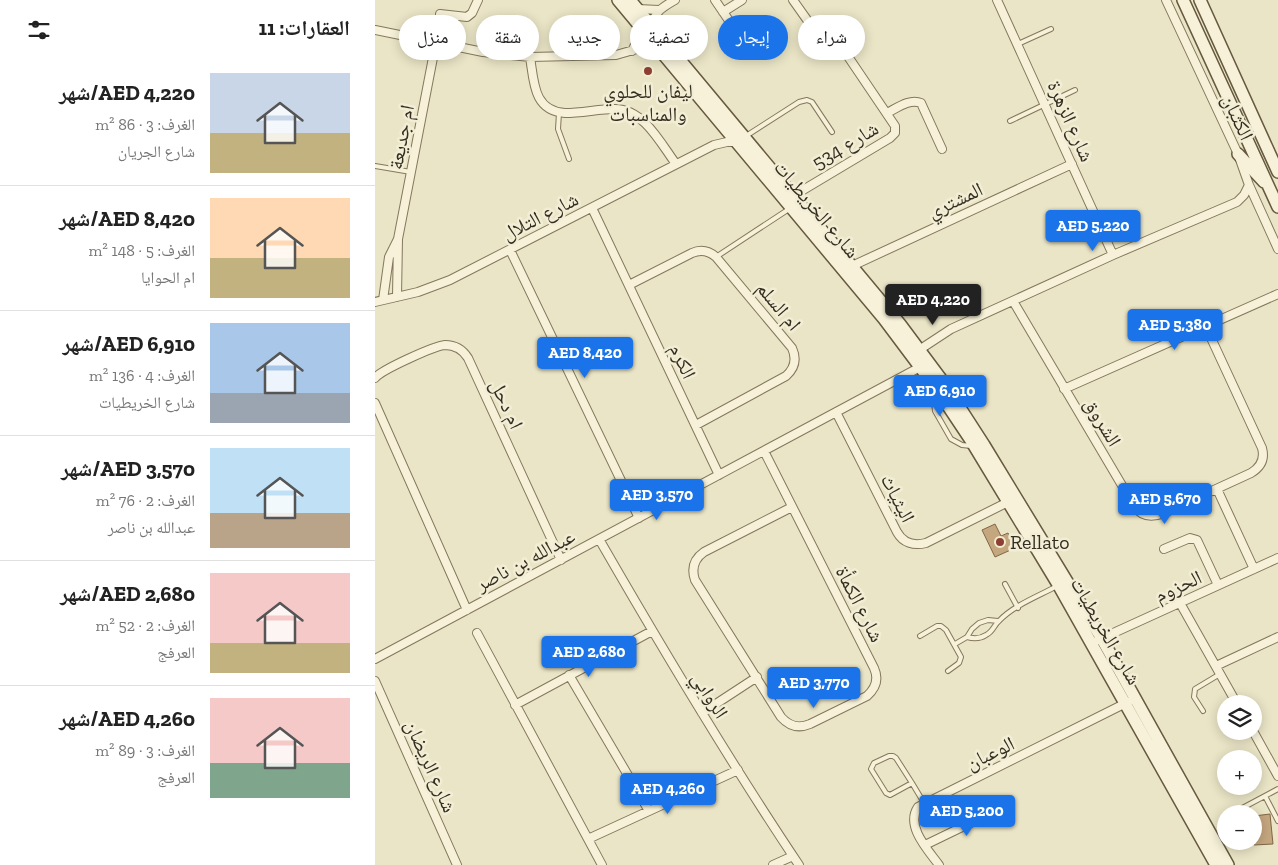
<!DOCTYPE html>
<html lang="ar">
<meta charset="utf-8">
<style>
:root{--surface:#fff;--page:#f6f6f6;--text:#222;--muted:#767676;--line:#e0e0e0;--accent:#1a73e8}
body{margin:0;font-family:"Zilla Slab","Noto Naskh Arabic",serif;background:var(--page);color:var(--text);direction:rtl;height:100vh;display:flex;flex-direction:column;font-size:19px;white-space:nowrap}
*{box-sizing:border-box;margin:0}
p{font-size:16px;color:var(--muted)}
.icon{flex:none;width:28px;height:28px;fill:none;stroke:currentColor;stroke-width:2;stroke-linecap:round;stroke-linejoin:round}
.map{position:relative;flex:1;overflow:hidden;direction:ltr}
.sheet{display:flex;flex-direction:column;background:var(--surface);width:375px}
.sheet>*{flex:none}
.guide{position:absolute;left:15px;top:15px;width:475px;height:45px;direction:rtl;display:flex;gap:10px}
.fabs{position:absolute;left:842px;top:695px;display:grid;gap:10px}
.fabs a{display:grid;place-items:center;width:45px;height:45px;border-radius:50%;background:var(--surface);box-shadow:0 2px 12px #0003;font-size:25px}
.price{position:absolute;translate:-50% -42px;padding:0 11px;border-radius:5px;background:var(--accent);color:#fff;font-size:16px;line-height:32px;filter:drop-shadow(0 1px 2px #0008)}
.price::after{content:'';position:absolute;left:50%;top:30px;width:15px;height:11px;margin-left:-8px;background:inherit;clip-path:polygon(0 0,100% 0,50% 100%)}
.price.current{background:#222;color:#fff}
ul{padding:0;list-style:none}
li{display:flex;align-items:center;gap:15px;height:125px;padding:0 25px}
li+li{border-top:1px solid var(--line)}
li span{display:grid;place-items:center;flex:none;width:140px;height:100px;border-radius:0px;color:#555}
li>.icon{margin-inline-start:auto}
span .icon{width:60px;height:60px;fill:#fffc;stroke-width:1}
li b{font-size:21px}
h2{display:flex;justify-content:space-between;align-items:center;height:60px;padding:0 25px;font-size:21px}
.tag{padding:0 18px;border-radius:22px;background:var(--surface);box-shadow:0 2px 12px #0003;font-size:18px;line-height:45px}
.tag.current{background:var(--accent);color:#fff}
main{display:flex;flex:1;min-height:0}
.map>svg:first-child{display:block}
.building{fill:#c5a77f;stroke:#816645}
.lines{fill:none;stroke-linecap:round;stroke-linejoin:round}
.lane-casing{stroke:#84775d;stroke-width:6}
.street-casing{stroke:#84775d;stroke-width:10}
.secondary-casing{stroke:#665940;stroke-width:14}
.lane{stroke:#f6f1d8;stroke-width:4}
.street{stroke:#f6f1d8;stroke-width:8}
.secondary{stroke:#f6f1d8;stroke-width:11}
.poi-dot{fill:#8d3f32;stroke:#f2eed5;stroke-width:2}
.labels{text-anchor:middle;stroke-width:5;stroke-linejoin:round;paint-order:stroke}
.poi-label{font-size:20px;fill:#352d20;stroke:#f2eed5}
.street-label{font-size:20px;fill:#352d20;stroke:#f2eed5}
</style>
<main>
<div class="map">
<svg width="903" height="865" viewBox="0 0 903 865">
<rect width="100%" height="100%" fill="#eae5c6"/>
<path class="building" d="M620 524 626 536 633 533 640 548 620 557 607 530Z
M895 814 898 844 879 845V816Z"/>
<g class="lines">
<defs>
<path id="lane" d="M643 44 676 29
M184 113 183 129 194 159
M635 121 700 90
M371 136 424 102 432 100 437 102 457 132
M0 166 36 172
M341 257 414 209
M562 395 559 403 560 411 576 439 587 445 596 446
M630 584 643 608
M545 636 562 626H566L571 630 586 657 584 663 573 671
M592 637C599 639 605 639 611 635 618 632 619 625 624 621 639 605 664 596 682 586
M580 644 592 637 597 629 604 623 613 620 623 621
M828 711 819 697 820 689 845 674
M514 756H518L521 758 537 783 515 795 511 793 496 769 499 763Z
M537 783 549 803
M890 796 903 821
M858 813 903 789"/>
<path id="street" d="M340 0 376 53 381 54 398 48
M418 0 435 24 459 42 470 52 520 126V133L515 138 418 196
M622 0 738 255
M791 0 863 154 874 185 903 249
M263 9 284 10
M348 12 367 0
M65 14 92 17 97 13 103 0
M278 27C278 12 288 7 300 0
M0 30 108 52 155 57 241 55 269 47 283 46
M257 51 263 39 266 27
M155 57C159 81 158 111 190 113 207 113 224 109 240 109 269 109 286 144 301 164
M512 113C522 108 535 98 546 103L567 149
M217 208 344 475
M135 250 264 518
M477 266 697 164
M254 285 317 253C326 249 334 251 341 257L417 348C422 359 420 368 411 376L321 425
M22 297 23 239 61 42
M8 300 14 257 23 239
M638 301 758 504C765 516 776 518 789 513L876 473C886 467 890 459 887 448L830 325
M0 302 43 292 75 280 339 145 352 142H362
M541 352 576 329 738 255 862 202 869 195 874 185
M0 378C6 370 59 346 70 345 80 345 88 350 93 358L186 560
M689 389 903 294
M0 403 92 610
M461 412 522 532C528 543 539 546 551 543L637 500
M389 451 499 668C504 679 501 688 492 696L435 724C423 729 414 726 406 717L320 580C316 568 319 559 329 552L417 507
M842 489 879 569
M224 539C288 650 353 759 424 865
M789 549 815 538 822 540 843 585
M805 603 862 704
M102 633 227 865
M723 640 903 558
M0 659 549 365
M841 666 903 637
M194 675 274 811
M0 681 82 865
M140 705 277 631
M327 713 382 677
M878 731 903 776
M213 839 363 770
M550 845 612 815
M398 865 418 856
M564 865C553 850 530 826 543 807L753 702"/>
<path id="secondary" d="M243 0 509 319 563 391 595 439 684 586 841 865
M255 0 525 324 569 383 609 445 727 639 853 865
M808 0 903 207
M825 0 903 172
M863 154 889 182"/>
</defs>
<use href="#lane" class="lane-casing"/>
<use href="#street" class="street-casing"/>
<use href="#secondary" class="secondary-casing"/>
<use href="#lane" class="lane"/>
<use href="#street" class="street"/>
<use href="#secondary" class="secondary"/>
</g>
<g class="poi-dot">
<circle cx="273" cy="71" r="5"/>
<circle cx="625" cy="542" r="5"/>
</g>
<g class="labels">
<g class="poi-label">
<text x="273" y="98">ليفان للحلوي<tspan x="273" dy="23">والمناسبات</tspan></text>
<text x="635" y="549" text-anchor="start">Rellato</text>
</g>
<g class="street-label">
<text transform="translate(863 117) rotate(65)" y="7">الكثبان</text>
<text transform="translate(696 121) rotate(66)" y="7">شارع الزهرة</text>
<text transform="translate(26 137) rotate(-79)" y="7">ام جديعة</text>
<text transform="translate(470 145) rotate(-31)" y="7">شارع 534</text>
<text transform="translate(580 200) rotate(-25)" y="7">المشتري</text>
<text transform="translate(442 209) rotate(50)" y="7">شارع الخريطيات</text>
<text transform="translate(165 216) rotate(-27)" y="7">شارع التلال</text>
<text transform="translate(404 306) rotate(50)" y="7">ام السلم</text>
<text transform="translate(308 361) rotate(65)" y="7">الكرم</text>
<text transform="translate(132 404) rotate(65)" y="7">ام دحل</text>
<text transform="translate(728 422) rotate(59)" y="7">الشروق</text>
<text transform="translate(523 498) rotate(63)" y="7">اليثياث</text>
<text transform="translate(150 560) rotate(-28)" y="7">عبدالله بن ناصر</text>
<text transform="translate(803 586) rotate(-25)" y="7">الحزوم</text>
<text transform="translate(485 604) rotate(63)" y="7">شارع الكمأة</text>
<text transform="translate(731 631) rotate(60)" y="7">شارع الخريطيات</text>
<text transform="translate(335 695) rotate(58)" y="7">الروابي</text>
<text transform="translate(615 753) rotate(-26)" y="7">الوعبان</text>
<text transform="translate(56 766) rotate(66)" y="7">شارع الريضان</text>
</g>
</g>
</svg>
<div class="fabs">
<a><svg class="icon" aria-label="layers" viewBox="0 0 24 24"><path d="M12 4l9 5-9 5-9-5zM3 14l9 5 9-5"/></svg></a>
<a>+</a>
<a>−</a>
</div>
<b class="price" style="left:718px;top:252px">AED 5,220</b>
<b class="price current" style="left:558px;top:326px">AED 4,220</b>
<b class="price" style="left:800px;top:351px">AED 5,380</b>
<b class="price" style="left:210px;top:379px">AED 8,420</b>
<b class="price" style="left:565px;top:417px">AED 6,910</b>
<b class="price" style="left:282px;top:521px">AED 3,570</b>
<b class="price" style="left:790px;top:525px">AED 5,670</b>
<b class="price" style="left:214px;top:678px">AED 2,680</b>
<b class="price" style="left:439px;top:709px">AED 3,770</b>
<b class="price" style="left:293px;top:815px">AED 4,260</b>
<b class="price" style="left:592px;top:837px">AED 5,200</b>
<div class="guide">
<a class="tag">شراء</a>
<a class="tag current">إيجار</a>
<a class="tag">تصفية</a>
<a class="tag">جديد</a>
<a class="tag">شقة</a>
<a class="tag">منزل</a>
</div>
</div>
<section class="sheet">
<h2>العقارات: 11<svg class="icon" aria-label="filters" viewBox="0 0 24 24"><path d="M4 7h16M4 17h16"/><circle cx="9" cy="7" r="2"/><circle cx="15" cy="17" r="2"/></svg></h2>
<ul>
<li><span style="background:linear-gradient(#c9d6e8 60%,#c2b280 0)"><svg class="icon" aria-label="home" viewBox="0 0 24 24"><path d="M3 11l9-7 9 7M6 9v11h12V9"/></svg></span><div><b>AED 4,220/شهر</b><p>الغرف: 3 · 86 m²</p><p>شارع الجريان</p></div></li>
<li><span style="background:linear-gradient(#ffd9b3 60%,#c2b280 0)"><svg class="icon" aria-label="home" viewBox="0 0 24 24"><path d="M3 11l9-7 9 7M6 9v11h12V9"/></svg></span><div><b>AED 8,420/شهر</b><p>الغرف: 5 · 148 m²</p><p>ام الحوايا</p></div></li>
<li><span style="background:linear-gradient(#a9c7e8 70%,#9aa5b1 0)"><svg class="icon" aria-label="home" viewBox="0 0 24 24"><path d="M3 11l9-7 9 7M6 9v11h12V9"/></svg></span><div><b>AED 6,910/شهر</b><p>الغرف: 4 · 136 m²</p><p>شارع الخريطيات</p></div></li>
<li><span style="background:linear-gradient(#bfe0f5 65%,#b9a48a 0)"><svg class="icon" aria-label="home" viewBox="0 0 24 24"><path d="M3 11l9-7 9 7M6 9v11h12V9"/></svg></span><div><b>AED 3,570/شهر</b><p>الغرف: 2 · 76 m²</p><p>عبدالله بن ناصر</p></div></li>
<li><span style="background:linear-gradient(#f6c9c9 70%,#c2b280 0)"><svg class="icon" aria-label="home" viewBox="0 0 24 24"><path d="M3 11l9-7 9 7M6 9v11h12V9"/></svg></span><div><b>AED 2,680/شهر</b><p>الغرف: 2 · 52 m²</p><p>العرفج</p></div></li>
<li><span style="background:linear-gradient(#f6c9c9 65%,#7fa58c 0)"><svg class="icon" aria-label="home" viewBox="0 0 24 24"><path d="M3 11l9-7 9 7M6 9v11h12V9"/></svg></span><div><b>AED 4,260/شهر</b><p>الغرف: 3 · 89 m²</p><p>العرفج</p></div></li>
</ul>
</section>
</main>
